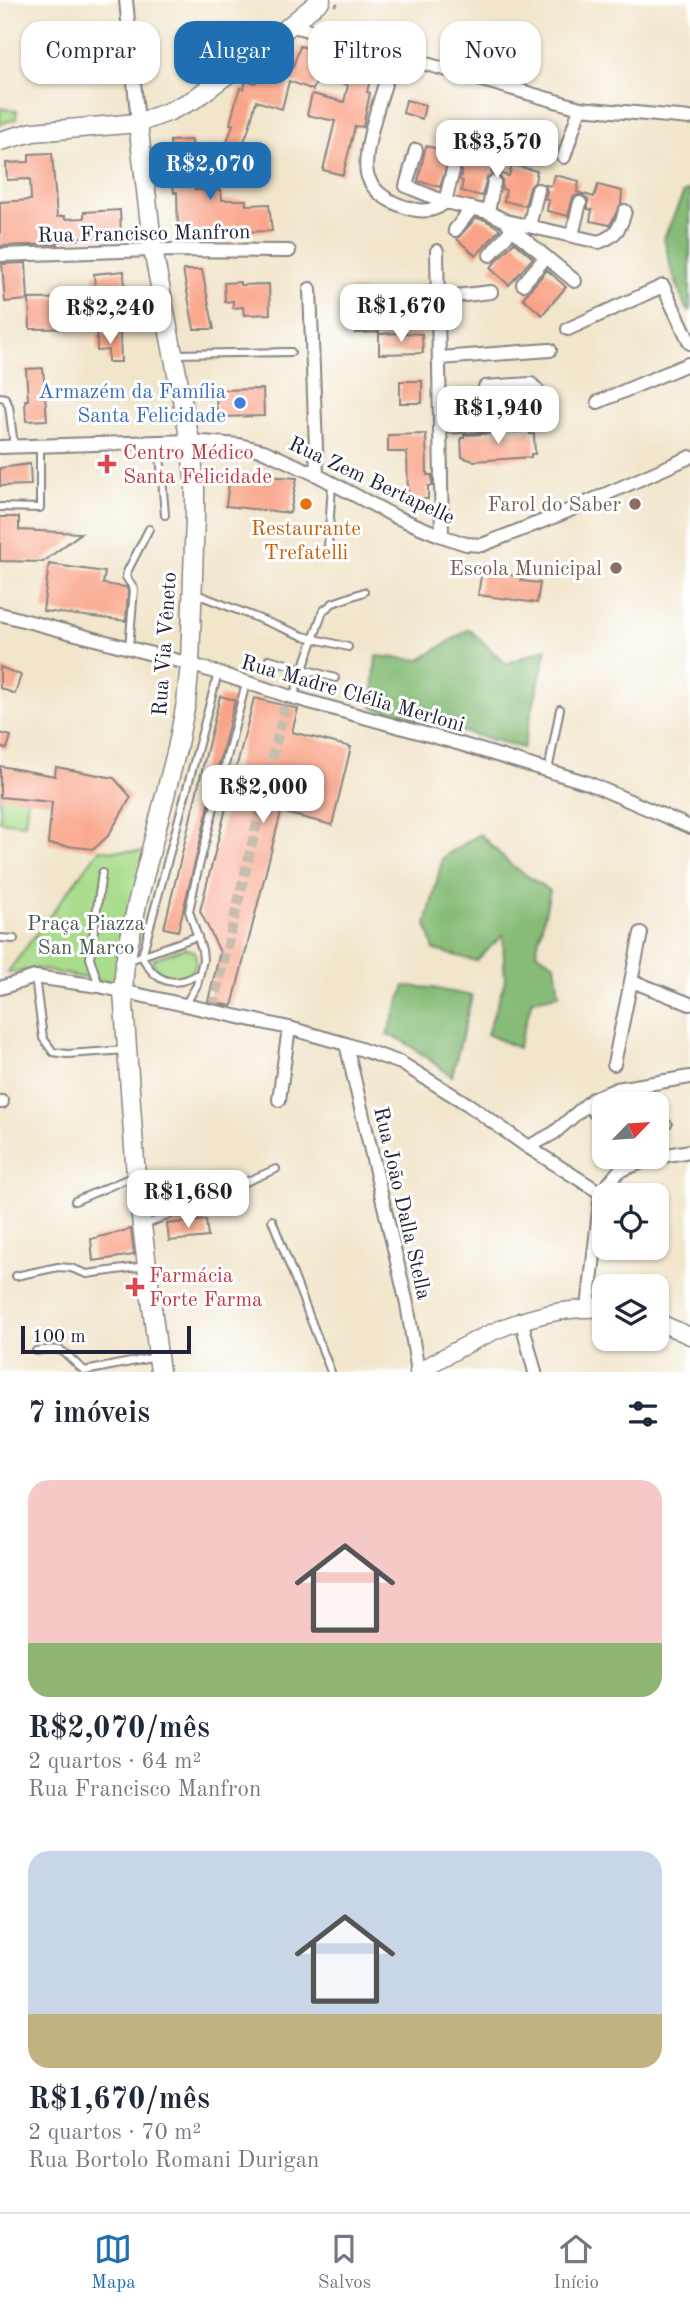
<!DOCTYPE html>
<html lang="pt">
<meta charset="utf-8">
<style>
:root{--surface:#fff;--page:#f2f2f3;--text:#1f2937;--muted:#747a83;--line:#e0e1e3;--accent:#1f6fb2}
body{margin:0;font-family:"Old Standard TT",serif;background:var(--page);color:var(--text);height:100vh;display:flex;flex-direction:column;font-size:26px;white-space:nowrap}
*{box-sizing:border-box;margin:0}
p{font-size:23px;color:var(--muted)}
.icon{flex:none;width:38px;height:38px;fill:none;stroke:currentColor;stroke-width:2;stroke-linecap:round;stroke-linejoin:round}
.map{position:relative;height:1372px;overflow:hidden}
.details{display:flex;flex-direction:column;background:var(--surface);flex:1}
.details>*{flex:none}
.guide{position:absolute;left:21px;top:21px;width:649px;height:63px;display:flex;gap:14px}
.needle{width:46px;rotate:65deg}
.fabs{position:absolute;left:592px;top:1092px;display:grid;gap:14px}
.fabs a{display:grid;place-items:center;width:77px;height:77px;border-radius:14px;background:var(--surface);box-shadow:0 2px 5px #0004;font-size:35px}
.scale{position:absolute;left:21px;bottom:18px;width:170px;box-sizing:border-box;padding-left:7px;border:4px solid #22223b;border-top:0;font-size:19px;line-height:24px;white-space:nowrap;color:#22223b;-webkit-text-stroke:5px #fff;paint-order:stroke}
.price{position:absolute;translate:-50% -60px;padding:0 16px;border-radius:14px;background:#fff;color:#222;font-size:23px;line-height:46px;filter:drop-shadow(0 2px 4px #0008)}
.price::after{content:'';position:absolute;left:50%;top:42px;width:21px;height:16px;margin-left:-10px;background:inherit;clip-path:polygon(0 0,100% 0,50% 100%)}
.price.selected{background:var(--accent);color:#fff}
ul{padding:0;list-style:none}
li{display:grid;align-content:center;gap:14px;height:371px;padding:0 28px}
li span{display:grid;place-items:center;height:217px;border-radius:21px;color:#555}
li>.icon{margin-inline-start:auto}
span .icon{width:126px;height:126px;fill:#fffc;stroke-width:1}
li b{font-size:30px}
h2{display:flex;justify-content:space-between;align-items:center;height:84px;padding:0 28px;font-size:30px}
.tag{padding:0 24px;border-radius:21px;background:var(--surface);box-shadow:0 2px 5px #0004;font-size:24px;line-height:63px}
.tag.selected{background:var(--accent);color:#fff}
.tab-bar{display:flex;justify-content:space-around;align-items:center;height:98px;border-top:2px solid var(--line);background:var(--surface);font-size:19px;color:var(--muted)}
.tab-bar a{display:grid;justify-items:center;gap:4px}
.tab-bar .selected{color:var(--accent)}
.map>svg:first-child{display:block}
.green{fill:#a9dc8b;stroke:#667f63;stroke-width:2}
.forest{fill:#86bc77;stroke:#546f59;stroke-width:2}
.building{fill:#f9a488}
.lines{fill:none;stroke-linecap:round;stroke-linejoin:round}
.pedestrian-tunnel{stroke:#c8bead;stroke-width:10;stroke-dasharray:10 5;stroke-linecap:butt}
.service-casing{stroke:#8a8482;stroke-width:10}
.minor-casing{stroke:#8a8482;stroke-width:16}
.tertiary-casing{stroke:#8a8482;stroke-width:19}
.secondary-casing{stroke:#8a8482;stroke-width:21}
.path{stroke:#8a8482;stroke-width:2;stroke-dasharray:5 5;stroke-linecap:butt}
.service{stroke:#fff;stroke-width:6}
.minor{stroke:#fff;stroke-width:12}
.tertiary{stroke:#fff;stroke-width:16}
.secondary{stroke:#fff;stroke-width:18}
.shop-dot{fill:#3f7fe0;stroke:#fff;stroke-width:2.5}
.health-dot{fill:#e0444e;stroke:#fff;stroke-width:2.5}
.food-dot{fill:#e8710a;stroke:#fff;stroke-width:2.5}
.education-dot{fill:#8d6e63;stroke:#fff;stroke-width:2.5}
.labels{text-anchor:middle;stroke-width:6;stroke-linejoin:round;paint-order:stroke}
.street-label{font-size:21px;fill:#22223b;stroke:#fff}
.shop-label{font-size:21px;fill:#366cbe;stroke:#fff;text-anchor:end}
.health-label{font-size:21px;fill:#be3a42;stroke:#fff;text-anchor:start}
.education-label{font-size:21px;fill:#785e54;stroke:#fff;text-anchor:end}
.food-label{font-size:21px;fill:#c56008;stroke:#fff}
.park-label{font-size:21px;fill:#4a5a53;stroke:#fff}
</style>
<div class="map">
<svg width="690" height="1372" viewBox="0 0 690 1372">
<rect width="100%" height="100%" fill="#fff"/>
<filter id="ink" filterUnits="userSpaceOnUse"><feTurbulence type="fractalNoise" baseFrequency=".0143" numOctaves="2"/><feDisplacementMap in="SourceGraphic" scale="14" xChannelSelector="R" yChannelSelector="G"/><feConvolveMatrix kernelMatrix="1 2 1 2 8 2 1 2 1" color-interpolation-filters="sRGB"/></filter>
<filter id="wash" filterUnits="userSpaceOnUse"><feTurbulence type="fractalNoise" baseFrequency=".00686" numOctaves="4" result="noise"/><feDisplacementMap in="SourceGraphic" scale="28" xChannelSelector="R" yChannelSelector="G"/><feGaussianBlur stdDeviation="1.57" result="paint"/><feColorMatrix in="noise" values="0 0 0 0 0 0 0 0 0 0 0 0 0 0 0 0 0 1.4 0 .05"/><feComposite in="paint" operator="in"/></filter>
<g filter="url(#wash)">
<rect width="100%" height="100%" fill="#f1e5ca"/>
<path class="green" d="M0 108 17 111 16 119 0 124Z
M0 786 29 789 25 824 0 821Z
M99 850 145 852 117 984 38 969 7 973Z
M184 948 194 951C205 978 169 985 154 966L153 959Z"/>
<path class="forest" d="M690 190V311L686 309 671 268 664 238 684 192Z
M469 629 506 664 547 648 523 748 372 707 376 656 420 660Z
M480 834 511 865 550 891 536 952 555 964 559 995 532 1000 518 1048 487 1034 505 981 503 935 476 961 434 950 426 924 443 857Z
M405 986 432 988 472 996 452 1076 402 1040 387 1035Z"/>
<g id="blocks">
<path class="building" d="M300 46 373 67 367 92 370 93 363 127 355 126 343 175 323 170 335 121 307 115 312 94 344 102 348 85 318 77 313 90 289 81 282 109 256 101 249 128 242 147 248 149 238 176 203 165 208 149 223 154 233 124H230L236 100 240 88 244 89 246 80 255 83 280 62 293 67Z
M406 100 425 105 422 119 403 113Z
M192 140 195 190H221L222 200H246V205L269 204 272 231 178 234 177 192 174 193 170 141Z
M426 146 451 152 440 187 418 181Z
M52 153 57 217 65 216V219L84 218V212L120 210 121 237H78V240L58 241V244L0 246V202L31 200 30 179 7 180 6 163 29 162V154Z
M469 156 494 161 491 172 509 176 512 165 537 171 535 182 530 187 525 206 504 201 506 190 502 189V179L496 174 487 177 482 196 461 191 463 181 460 180 462 171 460 165 466 166Z
M555 175 579 181 577 192 594 197 598 185 622 191 621 204 610 225 590 221 592 210 588 209V200L581 194 573 197 568 216 547 211 549 200 545 199 547 191 545 185 552 186Z
M476 218 485 220 500 229 476 256 457 239Z
M514 242 533 258 509 285 490 268Z
M26 263 28 300 5 302 2 264Z
M183 270H202L214 329H194Z
M547 270 566 287 542 315 523 298Z
M124 271 125 297 96 299 94 274Z
M240 282V285L269 284 270 314 244 315 243 307 233 308V301L225 302 224 283Z
M364 290 365 312H379V332L355 333 354 309H345V291Z
M91 298 92 328 30 329 29 299Z
M120 333 121 362H108V350L97 351V334Z
M401 333 422 334 423 353 379 354V334Z
M43 368 47 420 26 421 25 400H28L26 369Z
M400 381H422V403H400Z
M263 389 264 416 217 417 216 390Z
M469 392H478L486 396 528 393 529 414 460 416 459 397Z
M530 431V434H534L535 454H531V457L473 461 462 457 461 438H464V435Z
M426 434 427 475H432V486H428V499H408L407 452H388V435Z
M30 464 31 485 0 486V468Z
M230 474 297 478 290 513 226 506Z
M0 517H19V530L81 533 43 562 0 561Z
M49 564 105 572 103 584 126 587 128 591 126 621 43 611Z
M482 570 522 577 521 581 540 583 537 603 478 595Z
M0 667 21 675 15 694 0 688Z
M220 696 235 700 178 931 164 928Z
M254 698 298 709 292 732 351 747 332 825 281 812 232 1006 208 1001 220 952 200 911Z
M0 733 11 736 7 749 0 747Z
M0 766 55 776 56 767 114 778 131 797 108 836 94 849 48 844 52 802 0 797Z
M206 1220 208 1237 169 1241 167 1224Z
M131 1229 134 1255 93 1261 91 1239Z"/>
</g>
</g>
<g filter="url(#ink)">
<use href="#blocks" fill-opacity="0" stroke="#8a8482" stroke-width="2"/>
<g class="lines">
<path class="pedestrian-tunnel" d="M213 1007 285 706"/>
<defs>
<path id="service" d="M175 354 291 352
M0 397 5 398 9 406 14 446
M159 442 165 515
M0 507 40 508V446
M328 548 332 484
M194 593 303 636 348 647
M129 648 134 589 126 577 127 572 149 529
M269 659 335 678
M293 698 323 611 333 603 364 592
M548 771 560 709
M0 938 14 939
M127 961 198 936
M200 973C175 989 155 983 142 956L218 673
M35 977 43 1038 53 1052 67 1054 127 1050
M99 986 90 958 102 873
M185 1005 197 985 203 960 202 950 189 911 196 878 246 683
M640 1085 646 1104
M585 1106 604 1127
M656 1124H668
M75 1201 134 1176
M272 1220 331 1372
M145 1225 276 1169
M16 1276 58 1267 71 1268 87 1274 146 1266
M36 1351C71 1346 60 1353 85 1371L156 1357"/>
<path id="minor" d="M126 0 138 123
M290 25 580 108 690 118
M394 57C386 82 359 155 368 177 374 193 390 202 405 207 419 212 433 213 445 202L488 212 506 221 599 242C616 236 621 227 625 211
M416 150 406 186 445 202 453 170
M564 157 580 108
M488 212 494 182
M506 221 512 229 575 281
M529 226 538 190
M455 230 472 208
M572 235 580 203
M437 251 442 536
M0 255 153 250 289 251
M490 255 512 229
M523 284 546 257
M310 289 317 475
M438 298 491 292
M568 329 663 286 690 343
M440 358 550 350
M598 402 688 364
M441 427 538 422 537 390 531 384 485 387
M0 447 190 441 239 445 264 451 317 475 396 517 442 536 466 544 482 545 561 514 690 457
M0 614 190 664 288 696 454 742 588 783 690 827
M632 981 690 1004
M0 988 35 977 99 986 289 1028 346 1044 401 1063 469 1105 528 1147 601 1193
M346 1044 407 1304 418 1372
M614 1064 641 933
M279 1100 289 1028
M0 1102H2
M528 1147 554 1133 593 1099 617 1089 690 1077
M656 1157 690 1151
M588 1308 601 1193 619 1171 655 1157
M521 1319 535 1372"/>
<path id="tertiary" d="M656 1321 690 1336
M418 1372C475 1338 535 1305 604 1309"/>
<path id="secondary" d="M138 123 153 250 190 441 195 486V516L190 664 186 703 177 749 137 904 125 962 123 991 136 1176 160 1372
M0 141 33 132 138 123 168 112 193 100 264 47 321 0"/>
</defs>
<use href="#service" class="service-casing"/>
<use href="#minor" class="minor-casing"/>
<use href="#tertiary" class="tertiary-casing"/>
<use href="#secondary" class="secondary-casing"/>
<path class="path" d="M334 6 342 0"/>
<use href="#service" class="service"/>
<use href="#minor" class="minor"/>
<use href="#tertiary" class="tertiary"/>
<use href="#secondary" class="secondary"/>
</g>
</g>
<circle class="shop-dot" cx="240" cy="403" r="7"/>
<g class="health-dot">
<path d="M103.5 453.5h7v7h7v7h-7v7h-7v-7h-7v-7h7z"/>
<path d="M131.5 1276.5h7v7h7v7h-7v7h-7v-7h-7v-7h7z"/>
</g>
<circle class="food-dot" cx="306" cy="504" r="7"/>
<g class="education-dot">
<circle cx="635" cy="504" r="7"/>
<circle cx="616" cy="568" r="7"/>
</g>
<g class="labels">
<g class="street-label">
<text transform="translate(144 233) rotate(-1)" y="7">Rua Francisco Manfron</text>
<text transform="translate(372 480) rotate(25)" y="7">Rua Zem Bertapelle</text>
<text transform="translate(164 644) rotate(-86)" y="7">Rua Via Vêneto</text>
<text transform="translate(353 693) rotate(16)" y="7">Rua Madre Clélia Merloni</text>
<text transform="translate(403 1203) rotate(77)" y="7">Rua João Dalla Stella</text>
</g>
<g class="shop-label">
<text x="226" y="398">Armazém da Família<tspan x="226" dy="24">Santa Felicidade</tspan></text>
</g>
<g class="health-label">
<text x="123" y="459">Centro Médico<tspan x="123" dy="24">Santa Felicidade</tspan></text>
<text x="149" y="1282">Farmácia<tspan x="149" dy="24">Forte Farma</tspan></text>
</g>
<g class="education-label">
<text x="621" y="511">Farol do Saber</text>
<text x="602" y="575">Escola Municipal</text>
</g>
<g class="food-label">
<text x="306" y="535">Restaurante<tspan x="306" dy="24">Trefatelli</tspan></text>
</g>
<g class="park-label">
<text x="86" y="930">Praça Piazza<tspan x="86" dy="24">San Marco</tspan></text>
</g>
</g>
</svg>
<div class="fabs">
<a><svg class="needle" viewBox="-14 -14 28 28"><path d="M0-13l5 13h-10z" fill="#e53935"/><path d="M0 13l5-13h-10z" fill="#747a83"/></svg></a>
<a><svg class="icon" aria-label="locate" viewBox="0 0 24 24"><circle cx="12" cy="12" r="6"/><path d="M12 2v4M12 18v4M2 12h4M18 12h4"/></svg></a>
<a><svg class="icon" aria-label="layers" viewBox="0 0 24 24"><path d="M12 4l9 5-9 5-9-5zM3 14l9 5 9-5"/></svg></a>
</div>
<div class="scale">100 m</div>
<b class="price" style="left:497px;top:180px">R$3,570</b>
<b class="price selected" style="left:210px;top:202px">R$2,070</b>
<b class="price" style="left:401px;top:344px">R$1,670</b>
<b class="price" style="left:110px;top:346px">R$2,240</b>
<b class="price" style="left:498px;top:446px">R$1,940</b>
<b class="price" style="left:263px;top:825px">R$2,000</b>
<b class="price" style="left:188px;top:1230px">R$1,680</b>
<div class="guide">
<a class="tag">Comprar</a>
<a class="tag selected">Alugar</a>
<a class="tag">Filtros</a>
<a class="tag">Novo</a>
</div>
</div>
<section class="details">
<h2>7 imóveis<svg class="icon" aria-label="filters" viewBox="0 0 24 24"><path d="M4 7h16M4 17h16"/><circle cx="9" cy="7" r="2"/><circle cx="15" cy="17" r="2"/></svg></h2>
<ul>
<li><span style="background:linear-gradient(#f6c9c9 75%,#8fb573 0)"><svg class="icon" aria-label="home" viewBox="0 0 24 24"><path d="M3 11l9-7 9 7M6 9v11h12V9"/></svg></span><div><b>R$2,070/mês</b><p>2 quartos · 64 m²</p><p>Rua Francisco Manfron</p></div></li>
<li><span style="background:linear-gradient(#c9d6e8 75%,#c2b280 0)"><svg class="icon" aria-label="home" viewBox="0 0 24 24"><path d="M3 11l9-7 9 7M6 9v11h12V9"/></svg></span><div><b>R$1,670/mês</b><p>2 quartos · 70 m²</p><p>Rua Bortolo Romani Durigan</p></div></li>
</ul>
</section>
<nav class="tab-bar">
<a class="selected"><svg class="icon" aria-label="map" viewBox="0 0 24 24"><path d="M3 6l6-2 6 2 6-2v14l-6 2-6-2-6 2zM9 4v14M15 6v14"/></svg>Mapa</a>
<a><svg class="icon" aria-label="saved" viewBox="0 0 24 24"><path d="M7 4h10v16l-5-4-5 4z"/></svg>Salvos</a>
<a><svg class="icon" aria-label="home" viewBox="0 0 24 24"><path d="M3 11l9-7 9 7M6 9v11h12V9"/></svg>Início</a>
</nav>
